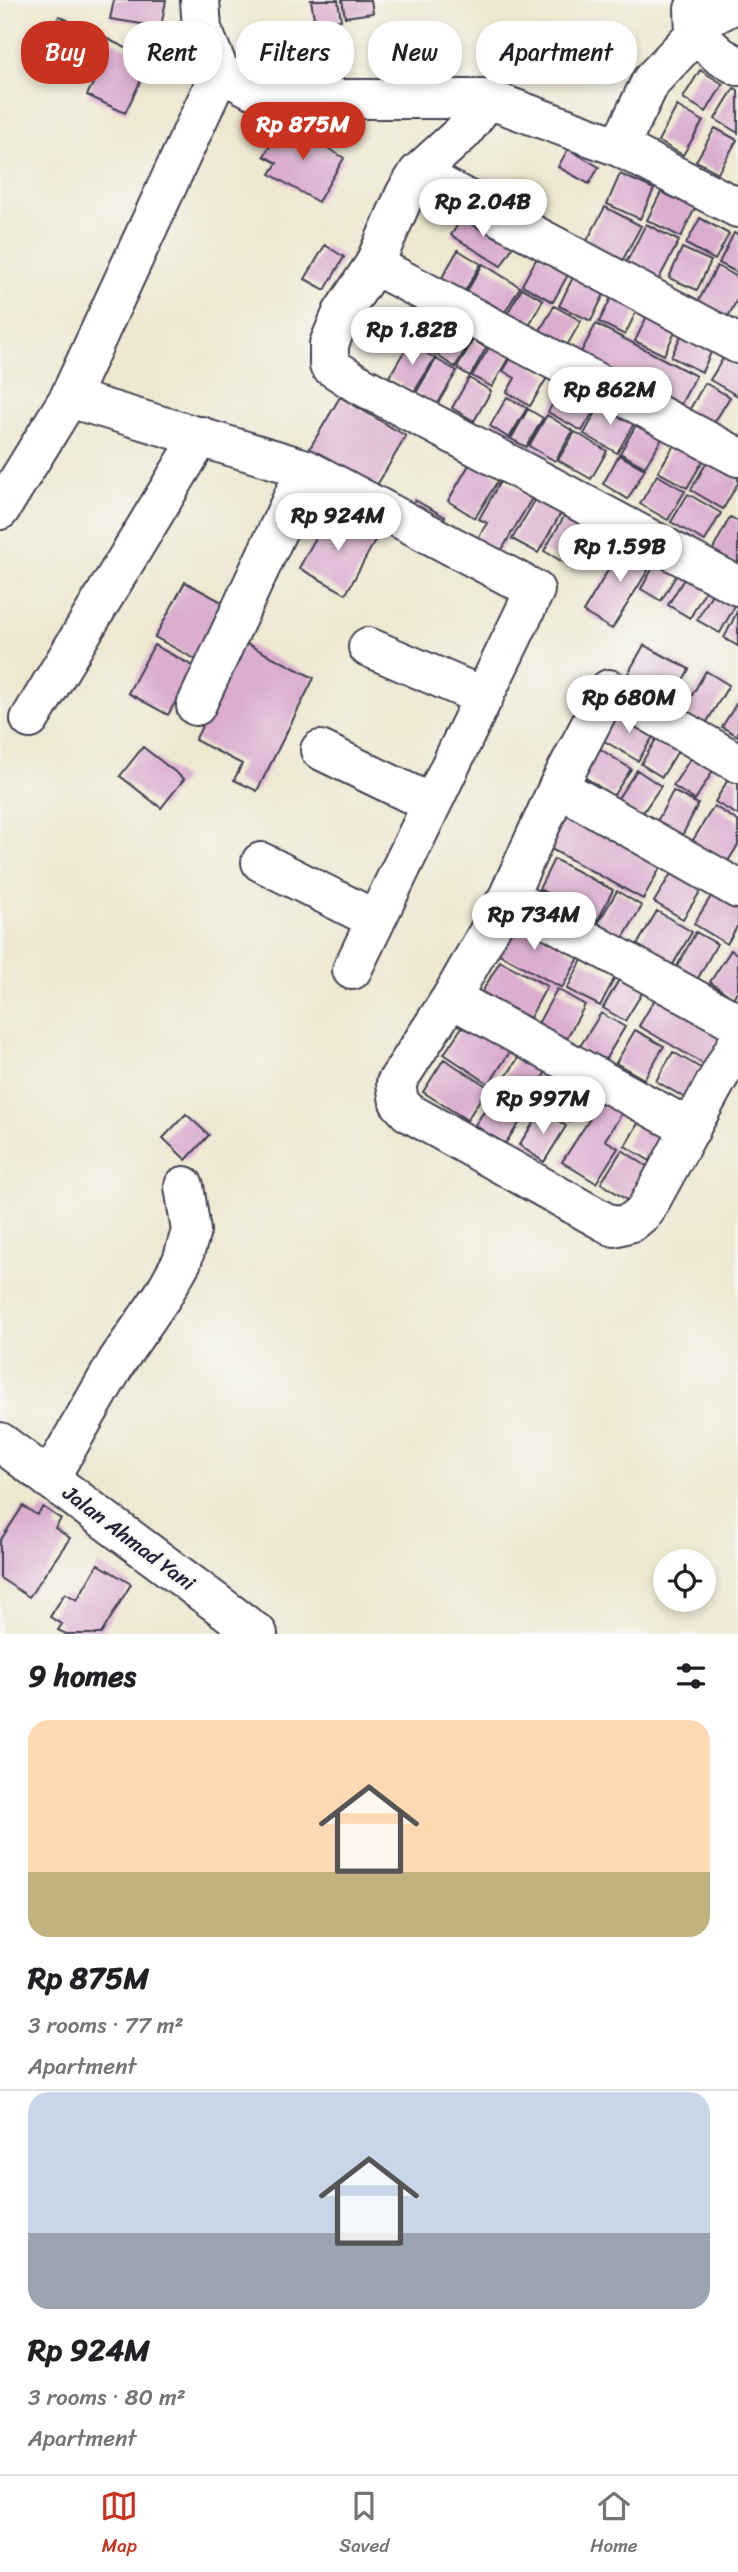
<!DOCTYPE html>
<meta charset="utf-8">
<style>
:root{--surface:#fff;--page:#f2f2f2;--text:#202124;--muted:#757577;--line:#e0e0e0;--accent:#c8321e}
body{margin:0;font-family:Sriracha,sans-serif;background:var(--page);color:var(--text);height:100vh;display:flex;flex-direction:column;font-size:26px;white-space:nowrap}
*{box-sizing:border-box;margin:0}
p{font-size:23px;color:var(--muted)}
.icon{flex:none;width:38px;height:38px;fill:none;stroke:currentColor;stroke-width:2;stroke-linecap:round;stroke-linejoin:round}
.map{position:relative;height:1634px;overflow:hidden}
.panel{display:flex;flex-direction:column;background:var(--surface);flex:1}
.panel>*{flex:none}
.hud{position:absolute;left:21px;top:21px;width:696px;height:63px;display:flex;gap:14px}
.buttons{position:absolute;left:653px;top:1549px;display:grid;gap:14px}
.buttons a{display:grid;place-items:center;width:63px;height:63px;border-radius:50%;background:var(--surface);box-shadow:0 4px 10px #0003;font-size:35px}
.price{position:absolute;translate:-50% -60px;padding:0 16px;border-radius:24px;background:#fff;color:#222;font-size:23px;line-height:46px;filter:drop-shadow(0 2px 4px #0008)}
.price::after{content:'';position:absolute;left:50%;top:42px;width:21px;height:16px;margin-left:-10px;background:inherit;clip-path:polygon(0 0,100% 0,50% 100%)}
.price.on{background:var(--accent);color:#fff}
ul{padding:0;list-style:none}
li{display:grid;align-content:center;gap:14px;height:371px;padding:0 28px}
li+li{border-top:2px solid var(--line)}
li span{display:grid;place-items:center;height:217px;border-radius:21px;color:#555}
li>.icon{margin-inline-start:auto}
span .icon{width:126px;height:126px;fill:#fffc;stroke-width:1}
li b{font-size:30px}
h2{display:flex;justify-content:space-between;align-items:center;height:84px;padding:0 28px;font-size:30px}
.chip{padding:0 24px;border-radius:28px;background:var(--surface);box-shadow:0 4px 10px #0003;font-size:24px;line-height:63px}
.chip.on{background:var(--accent);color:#fff}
.tabs{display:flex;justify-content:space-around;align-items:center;height:98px;border-top:2px solid var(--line);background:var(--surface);font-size:19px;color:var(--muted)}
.tabs a{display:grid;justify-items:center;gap:4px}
.tabs .on{color:var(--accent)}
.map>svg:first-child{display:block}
.building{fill:#dbaed0}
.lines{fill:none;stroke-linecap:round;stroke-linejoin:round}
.minor-casing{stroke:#414051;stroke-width:42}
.minor{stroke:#fff;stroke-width:38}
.labels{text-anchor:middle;stroke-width:5;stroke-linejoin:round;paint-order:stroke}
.street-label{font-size:21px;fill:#22223b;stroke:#f6f6f2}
</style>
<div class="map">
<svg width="738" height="1634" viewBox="0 0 738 1634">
<rect width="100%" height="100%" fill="#f6f6f2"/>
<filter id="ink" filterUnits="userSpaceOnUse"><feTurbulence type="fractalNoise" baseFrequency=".0143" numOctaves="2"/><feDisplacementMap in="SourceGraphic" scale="14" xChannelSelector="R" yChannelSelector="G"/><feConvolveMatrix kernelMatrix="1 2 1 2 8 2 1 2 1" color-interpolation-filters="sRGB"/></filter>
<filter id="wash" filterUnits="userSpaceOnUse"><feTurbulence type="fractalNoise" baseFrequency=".00686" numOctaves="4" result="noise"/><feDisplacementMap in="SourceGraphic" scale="28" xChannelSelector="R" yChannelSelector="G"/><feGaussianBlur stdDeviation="1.57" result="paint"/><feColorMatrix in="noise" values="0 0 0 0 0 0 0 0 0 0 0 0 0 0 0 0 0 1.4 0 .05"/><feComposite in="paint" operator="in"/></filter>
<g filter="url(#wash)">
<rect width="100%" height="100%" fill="#eee8d0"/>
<g id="blocks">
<path class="building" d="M114 0H166L161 27 110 19Z
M311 0H338L341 20 315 24Z
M342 0H371L373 13 345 17Z
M59 16 94 33 73 76 38 59Z
M101 36 151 60 125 113 87 95 94 82 81 76Z
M700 70 723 84 706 112 683 98Z
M734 88 738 90V133L715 119Z
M677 106 703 121 683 155 658 141Z
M284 122 344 158 318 202 270 174 277 163 264 156Z
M715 128 737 140 718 173 696 161Z
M568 149 599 167 589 184 558 167Z
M620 174 654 189 640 219 607 204Z
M661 192 695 208 681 237 647 220Z
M605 207 641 226 620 265 584 246Z
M466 212 515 243 501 266 451 235Z
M700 218 729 234 715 260 686 244Z
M646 224 679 241 656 284 624 267Z
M734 233 738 235V273L719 263Z
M325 245 344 257 325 290 305 279Z
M682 248 711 261 697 290 669 278Z
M458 250 481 264 463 294 440 281Z
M539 254 570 271 553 302 522 285Z
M483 264 520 287 505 312 484 300 477 313 460 303Z
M717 266 738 277V298L728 317 698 302Z
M574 275 606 290 591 321 559 306Z
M522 288 543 300 528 327 507 314Z
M613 294 639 306 625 335 599 322Z
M554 306 581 321 565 349 538 334Z
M428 309 454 324 436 355 410 340Z
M649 312 678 326 664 355 635 341Z
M596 324 696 376 676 413 580 354Z
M455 327 473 337 455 367 438 356Z
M684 329 715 344 702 372 671 357Z
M473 340 486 348 470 376 457 368Z
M409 343 435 358 414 392 389 377Z
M490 346 509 357 492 387 472 376Z
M727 352 738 358V396L710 380Z
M513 355 548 376 530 406 507 392 515 378 503 371Z
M436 359 457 371 437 405 416 393Z
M469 378 491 391 474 421 452 408Z
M566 381 600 401 582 431 548 412Z
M705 383 730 397 711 428 687 414Z
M340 397 406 436 373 492 307 453Z
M507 397 527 408 509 438 490 426Z
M603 400 636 420 617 453 584 434Z
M528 409 543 418 526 447 511 439Z
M547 415 573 431 555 461 529 446Z
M639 420 664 435 645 467 620 453Z
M575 432 607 451 591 479 558 460Z
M676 442 704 459 687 488 658 472Z
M619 455 645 469 628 499 603 484Z
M472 460 500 477 475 518 448 501Z
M708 460 738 478V483L723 509 691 490Z
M657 475 685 491 668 520 640 504Z
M501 480 532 498 500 553 477 540 487 523 479 519Z
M688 494 721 513 705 541 671 522Z
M537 497 562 511 538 553 512 539Z
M415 500 445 517 435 536 404 518Z
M330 512 377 537 346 594 299 568Z
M566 513 594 529 572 567 544 551Z
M730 517 738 521V565L712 551Z
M596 530 619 544 604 569 581 556Z
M627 539 656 557 612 629 583 612Z
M659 557 680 569 661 601 641 589Z
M687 574 708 586 690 618 668 605Z
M185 582 231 607 200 662 155 637Z
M714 590 737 602 720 633 697 620Z
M738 610V646L724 638Z
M245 643 314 678 257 791 234 780 242 764 195 740Z
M154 645 195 667 168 715 128 693Z
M644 645 689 669 670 704 626 677Z
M706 671 729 685 705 725 683 711Z
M738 701V736L722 727Z
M621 709 657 730 638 761 601 739Z
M660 733 681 746 662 777 641 764Z
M143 747 184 779 161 808 120 776Z
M597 747 631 769 613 796 580 774Z
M692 756 714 769 695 800 673 786Z
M637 770 661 786 640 817 616 801Z
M730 776 738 780V815L715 802Z
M673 791 698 804 680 840 654 827Z
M714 806 738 821V845L725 866 690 845Z
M563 807 661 866 643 899 542 844Z
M554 859 613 890 598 920 539 889Z
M673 870 703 887 683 919 654 902Z
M617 891 642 906 623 938 598 923Z
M713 893 738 908V925L727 944 694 924Z
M657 911 692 932 672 966 637 945Z
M506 915 580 956 562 988 488 948Z
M696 932 717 944 697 980 676 968Z
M731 950 738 955V990L733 998 710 982Z
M582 960 615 977 600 1006 567 989Z
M500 961 547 986 530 1018 482 992Z
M621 976 644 990 625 1021 603 1008Z
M557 989 585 1005 563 1045 535 1029Z
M658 994 731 1038 712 1069 639 1026Z
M601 1013 625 1027 603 1063 579 1048Z
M466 1021 511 1050 489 1084 444 1054Z
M635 1030 664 1046 644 1079 616 1063Z
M522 1052 548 1069 527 1100 502 1083Z
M673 1052 709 1073 692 1102 656 1081Z
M444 1059 488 1087 467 1120 423 1092Z
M563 1077 588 1092 569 1122 544 1106Z
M499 1089 529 1109 504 1145 475 1125Z
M602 1100 622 1113 605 1140 618 1148 596 1183 562 1162Z
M542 1110 566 1126 544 1162 519 1145Z
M186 1114 209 1135 186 1160 163 1138Z
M643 1115 675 1134 657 1165 625 1146Z
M622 1150 654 1171 633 1204 601 1183Z
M23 1506 37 1515 43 1507 61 1519 55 1528 70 1538 29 1597 0 1578V1541Z
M98 1564 131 1584 101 1634H66L58 1630 62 1624 50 1617 65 1593 77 1600Z"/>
</g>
</g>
<g filter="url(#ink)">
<use href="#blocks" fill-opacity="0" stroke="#414051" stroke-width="2"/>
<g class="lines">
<defs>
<path id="minor" d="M200 0 202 29 220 72 252 89 333 99H488L619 147 738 208
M694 9 695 33 720 56 738 66
M488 99 463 132 418 173 405 194 374 265 342 313 329 344V365L355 382 738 586
M619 147 651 81 712 16 738 2
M418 173 738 344
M374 265 738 457
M306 469 535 590 352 970
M0 510 69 398
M368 647 484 697
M196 706 306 469 69 398 220 72
M30 719 201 436
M320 750 432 804
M738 763 609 689 558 787 508 897 451 998 396 1083 399 1102 408 1112 614 1227 632 1222 645 1211 738 1042
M558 787 738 889
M261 862 376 920
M508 897 738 1023
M451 998 691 1129
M0 1442 258 1634
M49 1479 118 1360 163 1295 182 1261 191 1231 184 1186"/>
</defs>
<use href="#minor" class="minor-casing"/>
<use href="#minor" class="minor"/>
</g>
</g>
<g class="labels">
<g class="street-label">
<text transform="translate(129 1538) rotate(37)" y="7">Jalan Ahmad Yani</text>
</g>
</g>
</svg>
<div class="buttons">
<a><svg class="icon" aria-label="locate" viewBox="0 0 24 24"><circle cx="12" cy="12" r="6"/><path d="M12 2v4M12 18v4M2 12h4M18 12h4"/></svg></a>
</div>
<b class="price on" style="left:303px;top:162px">Rp 875M</b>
<b class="price" style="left:483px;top:239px">Rp 2.04B</b>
<b class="price" style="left:412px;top:367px">Rp 1.82B</b>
<b class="price" style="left:610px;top:427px">Rp 862M</b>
<b class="price" style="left:338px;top:553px">Rp 924M</b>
<b class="price" style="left:620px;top:584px">Rp 1.59B</b>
<b class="price" style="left:629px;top:735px">Rp 680M</b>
<b class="price" style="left:534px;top:952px">Rp 734M</b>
<b class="price" style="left:543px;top:1136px">Rp 997M</b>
<div class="hud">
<a class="chip on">Buy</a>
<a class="chip">Rent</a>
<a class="chip">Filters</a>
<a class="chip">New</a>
<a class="chip">Apartment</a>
</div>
</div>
<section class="panel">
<h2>9 homes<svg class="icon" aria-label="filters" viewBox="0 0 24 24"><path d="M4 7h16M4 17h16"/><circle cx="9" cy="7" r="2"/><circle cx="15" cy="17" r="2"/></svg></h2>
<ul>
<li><span style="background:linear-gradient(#ffd9b3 70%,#c2b280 0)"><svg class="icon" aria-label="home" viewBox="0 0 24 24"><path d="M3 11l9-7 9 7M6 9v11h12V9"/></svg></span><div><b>Rp 875M</b><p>3 rooms · 77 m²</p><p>Apartment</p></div></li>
<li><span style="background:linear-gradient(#c9d6e8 65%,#9aa5b1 0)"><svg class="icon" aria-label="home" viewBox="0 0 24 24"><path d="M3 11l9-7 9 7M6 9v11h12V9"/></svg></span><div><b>Rp 924M</b><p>3 rooms · 80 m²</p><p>Apartment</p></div></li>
</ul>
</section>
<nav class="tabs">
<a class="on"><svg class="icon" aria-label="map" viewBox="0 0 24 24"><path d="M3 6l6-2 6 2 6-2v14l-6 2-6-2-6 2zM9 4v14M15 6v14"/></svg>Map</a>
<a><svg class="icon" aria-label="saved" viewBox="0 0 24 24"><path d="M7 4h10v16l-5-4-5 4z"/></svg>Saved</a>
<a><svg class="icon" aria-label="home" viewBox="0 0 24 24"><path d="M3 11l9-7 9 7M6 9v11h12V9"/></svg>Home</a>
</nav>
